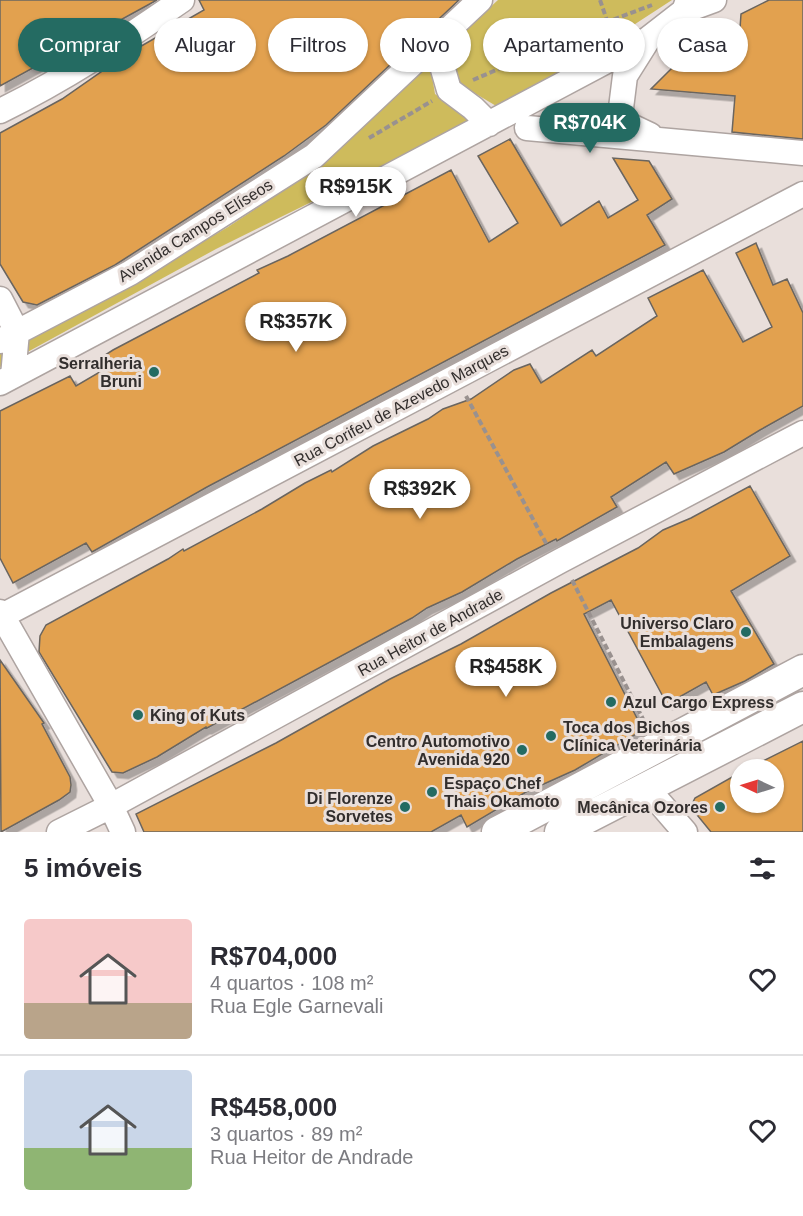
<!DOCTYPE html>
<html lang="pt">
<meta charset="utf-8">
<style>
:root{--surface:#fff;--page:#f2f2f3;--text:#2b2b33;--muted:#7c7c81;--line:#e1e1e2;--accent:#246b62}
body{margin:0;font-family:Arial,sans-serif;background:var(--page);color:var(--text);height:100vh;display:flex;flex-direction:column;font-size:22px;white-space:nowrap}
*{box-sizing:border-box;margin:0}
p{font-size:20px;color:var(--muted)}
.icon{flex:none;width:33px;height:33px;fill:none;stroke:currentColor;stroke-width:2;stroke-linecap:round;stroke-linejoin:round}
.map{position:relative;height:832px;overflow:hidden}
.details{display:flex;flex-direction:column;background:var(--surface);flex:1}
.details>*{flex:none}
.banner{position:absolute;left:18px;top:18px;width:768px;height:54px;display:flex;gap:12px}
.needle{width:39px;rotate:274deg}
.fabs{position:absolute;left:730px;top:759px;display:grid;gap:12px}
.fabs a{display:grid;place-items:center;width:54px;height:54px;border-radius:50%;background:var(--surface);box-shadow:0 2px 4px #0004;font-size:30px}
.price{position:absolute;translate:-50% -51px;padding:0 14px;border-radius:21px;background:#fff;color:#222;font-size:20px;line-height:39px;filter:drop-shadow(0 2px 3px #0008)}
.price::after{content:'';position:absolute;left:50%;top:36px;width:18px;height:14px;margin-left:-9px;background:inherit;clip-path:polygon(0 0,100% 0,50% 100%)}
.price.current{background:var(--accent);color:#fff}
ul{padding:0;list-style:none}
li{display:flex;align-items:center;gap:18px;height:150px;padding:0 24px}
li+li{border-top:2px solid var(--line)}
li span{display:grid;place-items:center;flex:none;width:168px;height:120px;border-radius:6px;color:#555}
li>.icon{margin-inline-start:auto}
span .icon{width:72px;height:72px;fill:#fffc;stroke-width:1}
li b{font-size:26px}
h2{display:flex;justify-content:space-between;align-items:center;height:72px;padding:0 24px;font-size:26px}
.tag{padding:0 21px;border-radius:27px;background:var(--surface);box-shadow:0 2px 4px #0004;font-size:21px;line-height:54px}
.tag.current{background:var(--accent);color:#fff}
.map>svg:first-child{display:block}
.green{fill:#cebb5c}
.building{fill:#e2a150;stroke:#6a655f;stroke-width:1.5;filter:url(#shadow)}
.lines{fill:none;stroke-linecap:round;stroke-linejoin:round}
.minor-casing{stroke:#aea4a1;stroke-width:27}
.major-casing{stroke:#aea4a1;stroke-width:33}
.path{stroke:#99918f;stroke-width:4;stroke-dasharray:6 3;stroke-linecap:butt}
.minor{stroke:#fff;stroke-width:24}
.major{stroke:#fff;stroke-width:30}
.poi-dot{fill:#246b62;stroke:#e9dfdb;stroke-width:2}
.labels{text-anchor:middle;stroke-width:6;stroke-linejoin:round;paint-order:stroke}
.street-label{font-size:16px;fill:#322e2d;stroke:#e9dfdb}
.poi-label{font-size:16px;font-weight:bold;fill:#322e2d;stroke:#e9dfdb;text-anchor:end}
</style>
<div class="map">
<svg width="803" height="832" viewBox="0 0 803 832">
<defs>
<filter id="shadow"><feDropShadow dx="5.5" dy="5.5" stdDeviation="0" flood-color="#0004"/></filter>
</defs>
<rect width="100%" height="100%" fill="#e9dfdb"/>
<path class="green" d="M498 0H672L503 110 476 94 457 81 454 60 458 37Z
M430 64 435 94 463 113 478 120 216 249 0 367V352L133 282 228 227 319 167Z"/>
<path class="building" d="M0 0H157L0 86Z
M199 0H459L326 125 284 156 115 265 37 305 23 302 0 264V133L62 99 124 56 204 10Z
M769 0H803V139L732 132 735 96 651 89 672 68 687 59 695 57 699 58 710 49 716 48 738 57 741 14Z
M510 139 561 226 599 201 608 218 638 200 613 158 649 161 672 199 647 215 665 245 207 487 92 552 86 543 13 583 0 558V411L70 376 76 386 105 369 99 359 113 350 259 273 257 270 288 256 451 170 489 242 518 223 478 156Z
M756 243 773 285 787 279 803 313V406L760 430 724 452 674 474 666 462 611 497 617 507 557 541 556 539 517 559 462 592 427 608 412 618 207 728 206 727 157 757 123 773 112 772 39 652 40 636 46 625 168 559 183 549 184 551 262 509 305 483 331 470 332 472 373 446 428 419 443 409 471 399 514 370 530 364 541 383 592 350 596 356 657 316 648 298 703 270 743 342 772 327 736 253Z
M750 486 790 556 731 591 774 664 745 681 713 695 706 682 667 704 611 600 584 614 643 730 575 770 526 792 467 827 461 815 431 832H144L136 814 276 743 390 679 461 644 551 593 638 548 663 530 691 518Z
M0 660 44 723 42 724 70 777 71 785 70 792 59 800 1 832Z
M803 741V832H711L693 810 692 804 695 798 741 772V802H774V770H745Z"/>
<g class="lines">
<defs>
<path id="minor" d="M684 11 714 0
M446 31 440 59 449 90 473 108 489 124
M647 41 625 76 620 116 631 126 650 135
M0 111C64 80 124 40 182 0
M527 128 803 153
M0 299 17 332 13 376
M0 341 130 273 314 156 480 0
M0 383 648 39 684 11 688 0
M0 612 111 806 123 832
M0 617 803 194
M646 787 685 832
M59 832 111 806 560 561 803 433"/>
<path id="major" d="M497 832 803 670
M560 832 803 707"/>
</defs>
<use href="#minor" class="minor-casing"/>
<use href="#major" class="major-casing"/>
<path class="path" d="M600 0 612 35
M473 80 607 22 652 5
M369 138 432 101
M466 396 547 545
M572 580 646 725"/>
<use href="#minor" class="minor"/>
<use href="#major" class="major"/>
</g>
<g class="poi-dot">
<circle cx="154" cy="372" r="6"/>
<circle cx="746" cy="632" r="6"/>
<circle cx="611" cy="702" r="6"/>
<circle cx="138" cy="715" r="6"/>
<circle cx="551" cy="736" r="6"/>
<circle cx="522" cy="750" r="6"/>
<circle cx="432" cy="792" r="6"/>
<circle cx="405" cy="807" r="6"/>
<circle cx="720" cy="807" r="6"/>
</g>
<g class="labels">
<g class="street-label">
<text transform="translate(195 230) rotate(-32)" y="6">Avenida Campos Elíseos</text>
<text transform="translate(401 405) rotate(-28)" y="6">Rua Corifeu de Azevedo Marques</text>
<text transform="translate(430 632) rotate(-29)" y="6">Rua Heitor de Andrade</text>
</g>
<g class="poi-label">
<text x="142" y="369">Serralheria<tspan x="142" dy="18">Bruni</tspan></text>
<text x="734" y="629">Universo Claro<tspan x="734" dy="18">Embalagens</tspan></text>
<text x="623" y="708" text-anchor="start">Azul Cargo Express</text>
<text x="150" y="721" text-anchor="start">King of Kuts</text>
<text x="563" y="733" text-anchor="start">Toca dos Bichos<tspan x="563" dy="18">Clínica Veterinária</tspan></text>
<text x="510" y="747">Centro Automotivo<tspan x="510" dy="18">Avenida 920</tspan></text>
<text x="444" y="789" text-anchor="start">Espaço Chef<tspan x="444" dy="18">Thais Okamoto</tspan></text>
<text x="393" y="804">Di Florenze<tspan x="393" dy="18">Sorvetes</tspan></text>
<text x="708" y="813">Mecânica Ozores</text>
</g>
</g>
</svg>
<div class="fabs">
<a><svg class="needle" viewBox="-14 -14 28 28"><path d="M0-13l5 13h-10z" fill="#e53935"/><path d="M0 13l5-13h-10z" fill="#7c7c81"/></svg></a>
</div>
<b class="price current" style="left:590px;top:154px">R$704K</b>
<b class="price" style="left:356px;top:218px">R$915K</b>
<b class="price" style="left:296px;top:353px">R$357K</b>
<b class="price" style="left:420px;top:520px">R$392K</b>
<b class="price" style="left:506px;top:698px">R$458K</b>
<div class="banner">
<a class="tag current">Comprar</a>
<a class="tag">Alugar</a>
<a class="tag">Filtros</a>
<a class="tag">Novo</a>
<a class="tag">Apartamento</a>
<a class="tag">Casa</a>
</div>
</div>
<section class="details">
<h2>5 imóveis<svg class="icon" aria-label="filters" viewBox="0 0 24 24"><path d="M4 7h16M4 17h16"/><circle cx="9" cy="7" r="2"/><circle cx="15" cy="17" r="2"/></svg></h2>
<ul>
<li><span style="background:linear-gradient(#f6c9c9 70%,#b9a48a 0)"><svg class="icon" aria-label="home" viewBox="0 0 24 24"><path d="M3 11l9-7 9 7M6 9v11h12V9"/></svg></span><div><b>R$704,000</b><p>4 quartos · 108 m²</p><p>Rua Egle Garnevali</p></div><svg class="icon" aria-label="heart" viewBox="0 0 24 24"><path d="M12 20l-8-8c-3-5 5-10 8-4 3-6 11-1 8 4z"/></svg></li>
<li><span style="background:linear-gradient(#c9d6e8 65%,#8fb573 0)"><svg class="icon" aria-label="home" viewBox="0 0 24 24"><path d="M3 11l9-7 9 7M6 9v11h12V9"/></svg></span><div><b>R$458,000</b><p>3 quartos · 89 m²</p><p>Rua Heitor de Andrade</p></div><svg class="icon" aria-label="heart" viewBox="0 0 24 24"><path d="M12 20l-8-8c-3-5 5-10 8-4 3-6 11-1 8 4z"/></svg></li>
</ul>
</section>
